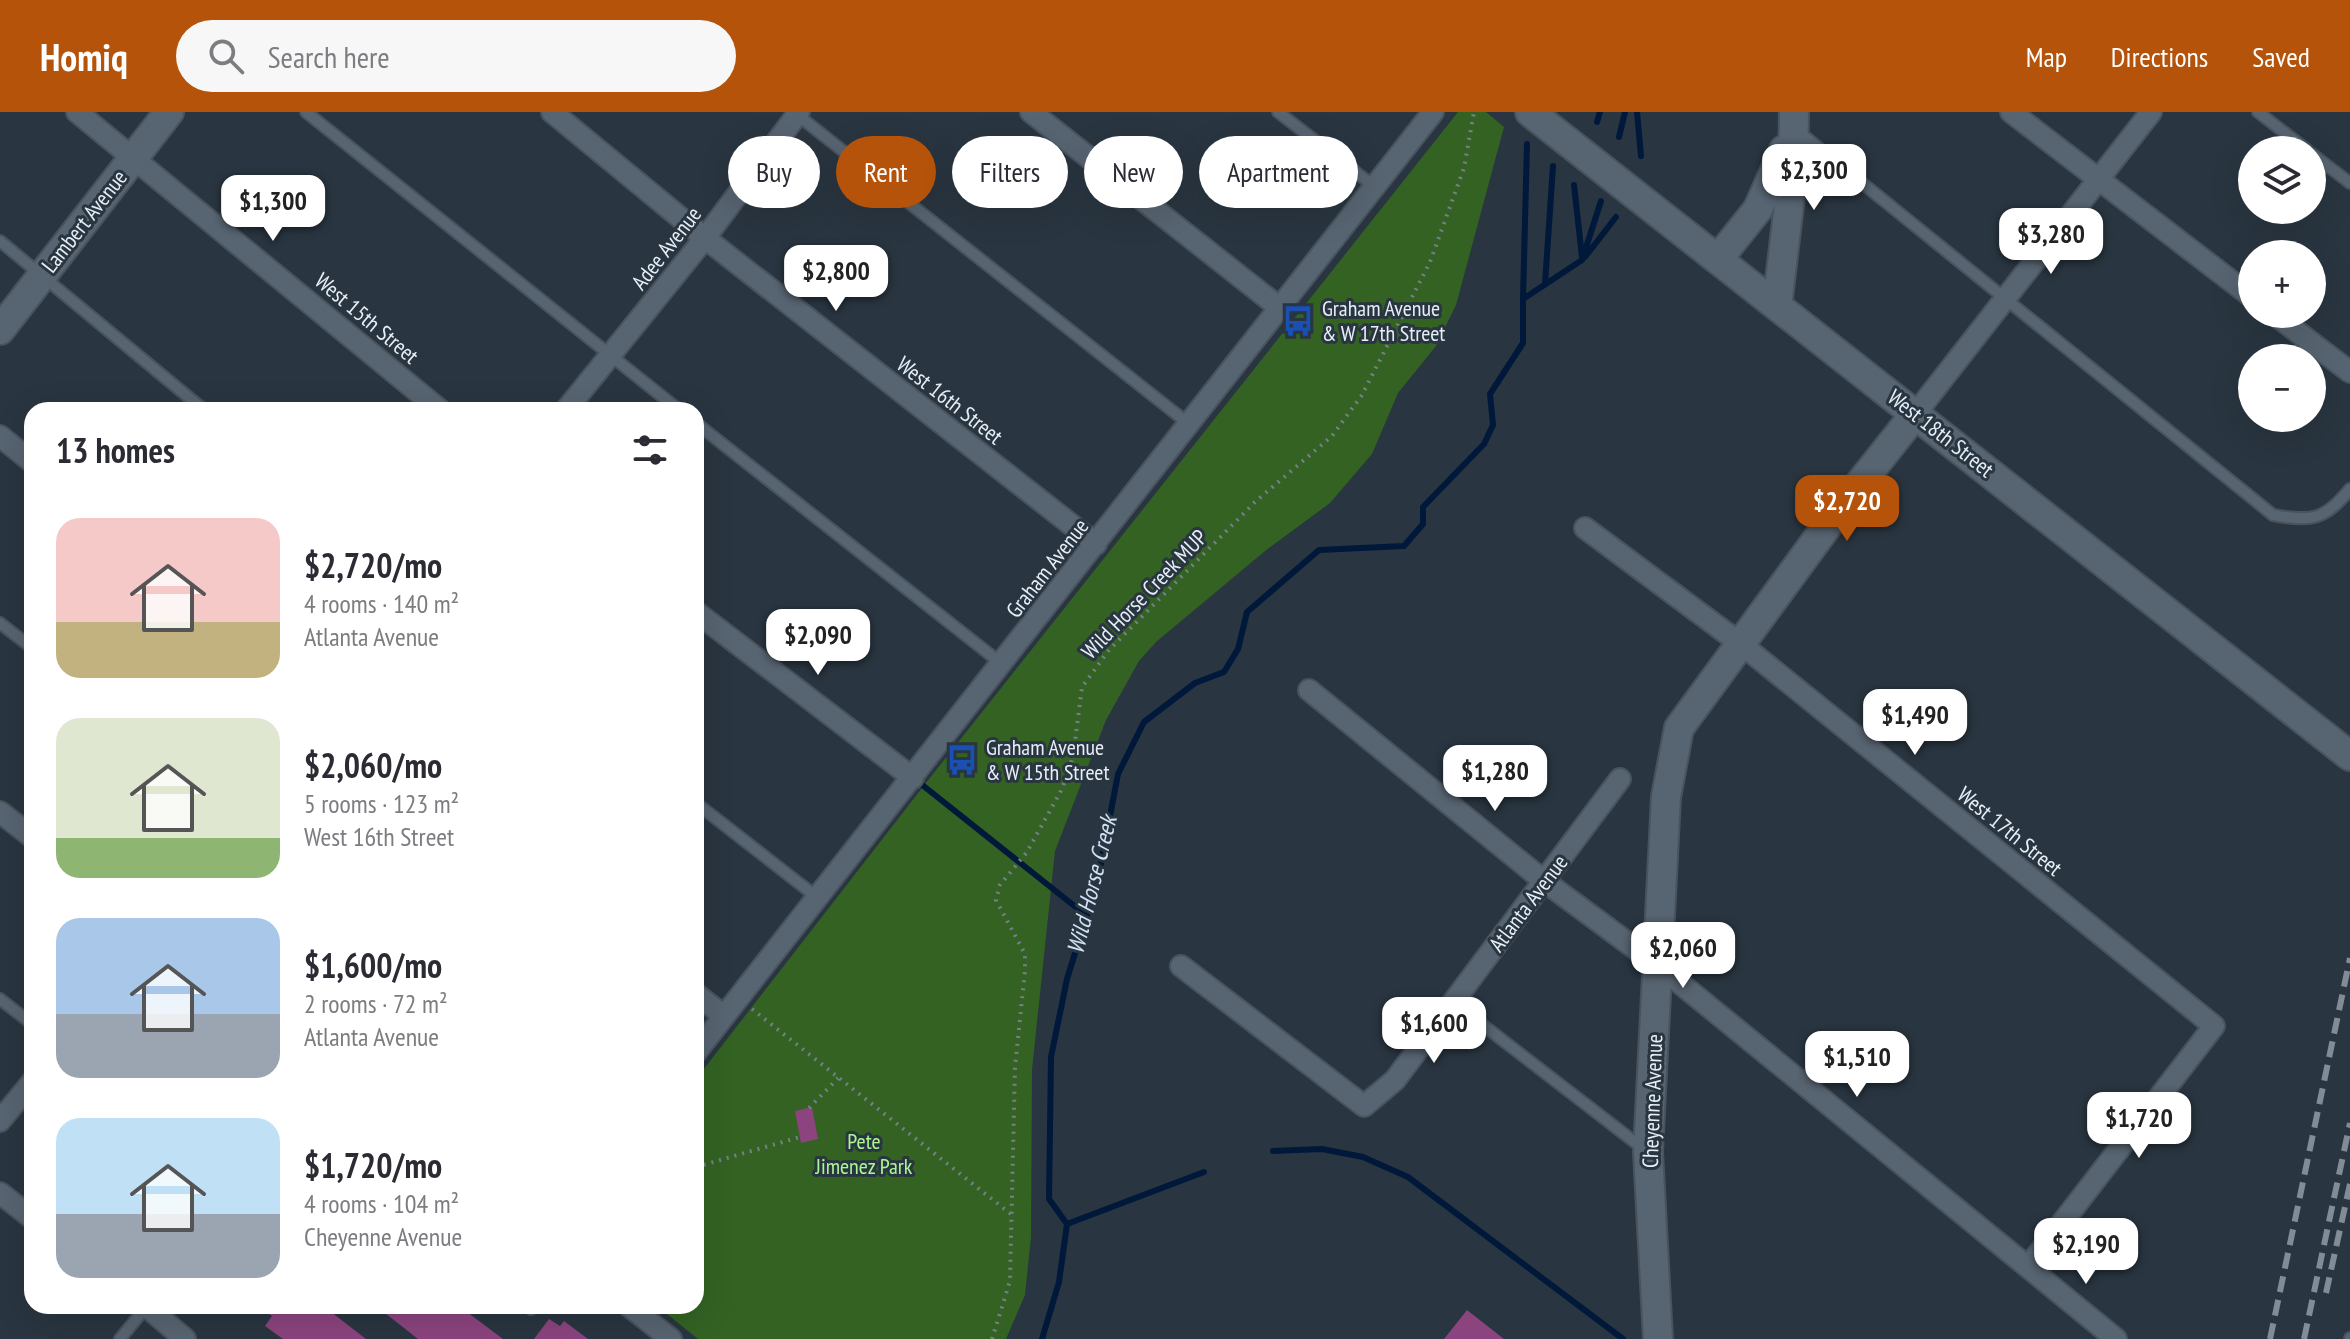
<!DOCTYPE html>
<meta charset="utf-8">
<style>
:root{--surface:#fff;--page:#f7f7f7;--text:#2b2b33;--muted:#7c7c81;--accent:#b45309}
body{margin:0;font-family:"PT Sans Narrow",sans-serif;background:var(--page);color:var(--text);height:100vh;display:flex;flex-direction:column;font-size:30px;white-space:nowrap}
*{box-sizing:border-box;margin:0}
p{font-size:26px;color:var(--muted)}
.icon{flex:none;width:44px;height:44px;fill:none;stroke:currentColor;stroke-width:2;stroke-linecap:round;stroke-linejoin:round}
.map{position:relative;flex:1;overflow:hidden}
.panel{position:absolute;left:24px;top:290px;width:680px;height:912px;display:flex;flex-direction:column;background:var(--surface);border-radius:24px;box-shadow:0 8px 32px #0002}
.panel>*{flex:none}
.top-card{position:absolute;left:728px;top:24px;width:760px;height:72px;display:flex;gap:16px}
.fabs{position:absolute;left:2238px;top:24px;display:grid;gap:16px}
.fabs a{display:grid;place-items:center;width:88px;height:88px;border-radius:50%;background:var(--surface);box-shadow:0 8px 32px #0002;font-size:40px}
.price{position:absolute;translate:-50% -68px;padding:0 18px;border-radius:16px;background:#fff;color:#222;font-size:26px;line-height:52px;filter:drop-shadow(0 2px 4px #0008)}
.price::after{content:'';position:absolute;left:50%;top:48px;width:24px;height:18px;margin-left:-12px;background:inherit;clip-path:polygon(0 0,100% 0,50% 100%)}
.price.selected{background:var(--accent);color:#fff}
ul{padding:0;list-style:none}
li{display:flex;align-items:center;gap:24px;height:200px;padding:0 32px}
li span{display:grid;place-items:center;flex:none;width:224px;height:160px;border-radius:24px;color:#555}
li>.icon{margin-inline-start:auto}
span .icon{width:96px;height:96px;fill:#fffc;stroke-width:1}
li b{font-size:34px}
h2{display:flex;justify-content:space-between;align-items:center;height:96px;padding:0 32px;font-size:34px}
.chip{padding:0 28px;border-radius:36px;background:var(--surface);box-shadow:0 8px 32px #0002;font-size:28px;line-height:72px}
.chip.selected{background:var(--accent);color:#fff}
header{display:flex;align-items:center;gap:48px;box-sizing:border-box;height:112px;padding:0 40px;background:var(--accent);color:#fff}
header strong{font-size:38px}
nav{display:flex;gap:44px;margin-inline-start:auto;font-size:28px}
.search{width:560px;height:72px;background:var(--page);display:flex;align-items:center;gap:20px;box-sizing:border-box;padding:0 28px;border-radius:44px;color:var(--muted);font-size:30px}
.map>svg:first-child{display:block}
.green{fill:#336223}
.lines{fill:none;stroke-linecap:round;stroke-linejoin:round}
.stream{stroke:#001839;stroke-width:6}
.building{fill:#8b447e}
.lane-casing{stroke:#48535d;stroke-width:14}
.street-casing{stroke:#48535d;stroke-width:24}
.secondary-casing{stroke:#48535d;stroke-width:32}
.path{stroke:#75808a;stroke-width:4;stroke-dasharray:2 6;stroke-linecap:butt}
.lane{stroke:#576471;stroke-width:10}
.street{stroke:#576471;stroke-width:20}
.secondary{stroke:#576471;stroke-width:28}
.rail{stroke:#828c96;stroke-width:6;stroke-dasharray:16 8;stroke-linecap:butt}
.labels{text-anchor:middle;stroke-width:6;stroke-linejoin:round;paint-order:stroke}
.street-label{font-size:22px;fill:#e6eef6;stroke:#293540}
.poi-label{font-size:22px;fill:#e6eef6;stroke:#293540;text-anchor:start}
.park-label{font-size:22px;fill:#abf893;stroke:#293540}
.water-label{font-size:24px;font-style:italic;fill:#d2e2f4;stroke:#293540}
</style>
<header>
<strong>Homiq</strong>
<div class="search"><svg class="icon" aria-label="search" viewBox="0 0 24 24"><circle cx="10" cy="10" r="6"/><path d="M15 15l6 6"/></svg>Search here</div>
<nav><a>Map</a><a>Directions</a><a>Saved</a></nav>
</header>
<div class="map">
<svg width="2350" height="1227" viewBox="0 0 2350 1227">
<rect width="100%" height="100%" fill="#293540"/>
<path class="green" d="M1458 0H1486L1504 15 1456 193 1436 234 1398 281 1372 342 1330 391 1265 439 1156 530 1139 549 1106 608 1055 739 1032 958 1031 1125 1025 1183 1006 1227H698L657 1194H696V967L929 667Z"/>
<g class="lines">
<path class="stream" d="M1637 0 1641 44
M1597 10 1600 0
M1619 25 1625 0
M1574 73 1582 145
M1585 145 1616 105
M1545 172 1553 54
M1523 187 1527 32
M916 668 1087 804
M1273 1039 1322 1037 1363 1045 1408 1065 1623 1227
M1067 1112 1204 1060
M1042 1227 1059 1170 1067 1112 1049 1087 1051 945 1067 867 1098 767 1118 662 1144 610 1195 571 1224 560 1238 537 1247 500 1319 438 1404 434 1423 412V395L1484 332 1493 313 1490 282 1523 231V187L1582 148 1601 89"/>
</g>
<path class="building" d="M812 995 818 1027 801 1031 795 999Z
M259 1194H315L323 1201 326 1196 366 1227H283L265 1214 272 1204Z
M376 1194H459L503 1227H418Z
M1467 1198 1504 1227H1444Z
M549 1207 560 1214 564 1209 588 1227H534Z"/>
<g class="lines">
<defs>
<path id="lane" d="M306 0 679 298
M1278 0 1375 75
M2258 0 2307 38
M795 1 1189 312
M1799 20 2273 403C2312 410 2325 408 2350 377
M2312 42 2350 71
M0 129 204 298
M696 311 1002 552
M0 511 32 536
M696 691 818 786
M0 887 32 912
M1453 890 1645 1038
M528 1194 531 1197
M120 1227 147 1194
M2350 1227V1226"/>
<path id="street" d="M77 0 440 298
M552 0 705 126 1096 432
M1031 0 1280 196
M2011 0 2252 185
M2274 202 2350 260
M566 298 705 126 799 0
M1916 301 2151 0
M0 324 32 350
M1585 416 1741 532 2214 914 2028 1155
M696 500 913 666
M1309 578 1544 769 1659 854 2116 1227
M0 700 32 725
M1181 854 1364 994 1395 968 1620 667
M696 882 724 904
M696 940 1433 0
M0 1009 32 970
M0 1081 32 1106
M146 1194 185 1227
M629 1194 671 1227"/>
<path id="secondary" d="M1530 0 2350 644
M1718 147 1758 97 1784 38
M1777 194 1793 59 1794 0
M0 218 169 0
M1658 1227 1648 1040 1666 685 1679 616 1835 403 1916 301"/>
</defs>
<use href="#lane" class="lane-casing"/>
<use href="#street" class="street-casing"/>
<use href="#secondary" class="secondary-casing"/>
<path class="path" d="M752 897 1012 1103
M809 996 838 966
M696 1055 800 1025
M992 1227 1010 1169 1015 955 1025 859V842L996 788 1000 773 1027 740 1062 677 1073 645 1082 575 1109 538 1255 390 1332 324 1362 283 1430 150 1464 56 1474 0"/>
<use href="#lane" class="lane"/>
<use href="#street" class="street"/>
<use href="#secondary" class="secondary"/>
<path class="rail" d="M2326 1181 2350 1072
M2270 1227 2350 846
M2304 1227 2350 1011"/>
</g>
<defs>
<symbol id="bus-bare" viewBox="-9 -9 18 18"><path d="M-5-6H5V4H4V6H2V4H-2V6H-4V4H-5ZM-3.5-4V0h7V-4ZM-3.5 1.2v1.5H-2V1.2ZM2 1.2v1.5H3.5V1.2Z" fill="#1a4fb4" stroke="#293540" stroke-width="2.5" paint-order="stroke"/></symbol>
</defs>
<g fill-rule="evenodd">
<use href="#bus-bare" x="1276" y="187" width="44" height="44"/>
<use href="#bus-bare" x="940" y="626" width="44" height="44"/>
</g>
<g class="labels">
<g class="street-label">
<text transform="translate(84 109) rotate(-52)" y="8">Lambert Avenue</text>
<text transform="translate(666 136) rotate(-52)" y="8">Adee Avenue</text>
<text transform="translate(367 206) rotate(40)" y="8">West 15th Street</text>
<text transform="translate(950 288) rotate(38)" y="8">West 16th Street</text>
<text transform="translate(1941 321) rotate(38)" y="8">West 18th Street</text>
<text transform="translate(1047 456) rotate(-52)" y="8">Graham Avenue</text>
<text transform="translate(1144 482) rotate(-46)" y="8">Wild Horse Creek MUP</text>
<text transform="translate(2010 719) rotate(39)" y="8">West 17th Street</text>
<text transform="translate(1528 791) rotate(-53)" y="8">Atlanta Avenue</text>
<text transform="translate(1652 989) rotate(-88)" y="8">Cheyenne Avenue</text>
</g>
<g class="poi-label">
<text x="1322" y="204">Graham Avenue<tspan x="1322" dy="25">&amp; W 17th Street</tspan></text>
<text x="986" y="643">Graham Avenue<tspan x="986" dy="25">&amp; W 15th Street</tspan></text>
</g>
<g class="park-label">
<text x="864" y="1037">Pete<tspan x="864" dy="25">Jimenez Park</tspan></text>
</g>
<g class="water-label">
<text transform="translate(1092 773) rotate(-76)" y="8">Wild Horse Creek</text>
</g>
</g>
</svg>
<div class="fabs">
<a><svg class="icon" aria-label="layers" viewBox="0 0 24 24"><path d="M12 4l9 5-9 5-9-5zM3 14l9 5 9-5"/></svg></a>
<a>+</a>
<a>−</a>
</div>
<b class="price" style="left:1814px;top:100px">$2,300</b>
<b class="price" style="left:273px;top:131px">$1,300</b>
<b class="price" style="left:2051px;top:164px">$3,280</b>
<b class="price" style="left:836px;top:201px">$2,800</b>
<b class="price selected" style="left:1847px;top:431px">$2,720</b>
<b class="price" style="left:818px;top:565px">$2,090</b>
<b class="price" style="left:1915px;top:645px">$1,490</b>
<b class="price" style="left:1495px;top:701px">$1,280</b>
<b class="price" style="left:1683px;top:878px">$2,060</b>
<b class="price" style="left:1434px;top:953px">$1,600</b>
<b class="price" style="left:1857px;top:987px">$1,510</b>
<b class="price" style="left:2139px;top:1048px">$1,720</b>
<b class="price" style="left:2086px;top:1174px">$2,190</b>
<div class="top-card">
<a class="chip">Buy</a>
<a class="chip selected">Rent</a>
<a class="chip">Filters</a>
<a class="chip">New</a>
<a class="chip">Apartment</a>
</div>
<section class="panel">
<h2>13 homes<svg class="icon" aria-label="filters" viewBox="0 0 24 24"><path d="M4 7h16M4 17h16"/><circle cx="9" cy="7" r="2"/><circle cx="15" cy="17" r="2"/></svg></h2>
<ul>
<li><span style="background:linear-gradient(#f6c9c9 65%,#c2b280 0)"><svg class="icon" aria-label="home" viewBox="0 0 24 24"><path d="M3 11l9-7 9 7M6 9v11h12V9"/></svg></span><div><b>$2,720/mo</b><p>4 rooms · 140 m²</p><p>Atlanta Avenue</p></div></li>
<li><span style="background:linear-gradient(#dfe7d0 75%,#8fb573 0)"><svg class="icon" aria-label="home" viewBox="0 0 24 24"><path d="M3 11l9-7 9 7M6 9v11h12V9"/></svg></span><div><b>$2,060/mo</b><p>5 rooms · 123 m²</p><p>West 16th Street</p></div></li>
<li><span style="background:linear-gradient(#a9c7e8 60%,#9aa5b1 0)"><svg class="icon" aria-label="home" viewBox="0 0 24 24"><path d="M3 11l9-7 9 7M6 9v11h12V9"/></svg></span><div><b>$1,600/mo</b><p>2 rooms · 72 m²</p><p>Atlanta Avenue</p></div></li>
<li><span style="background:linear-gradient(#bfe0f5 60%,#9aa5b1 0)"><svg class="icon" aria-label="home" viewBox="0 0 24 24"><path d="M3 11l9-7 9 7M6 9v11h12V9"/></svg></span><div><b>$1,720/mo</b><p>4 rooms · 104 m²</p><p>Cheyenne Avenue</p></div></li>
</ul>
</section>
</div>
